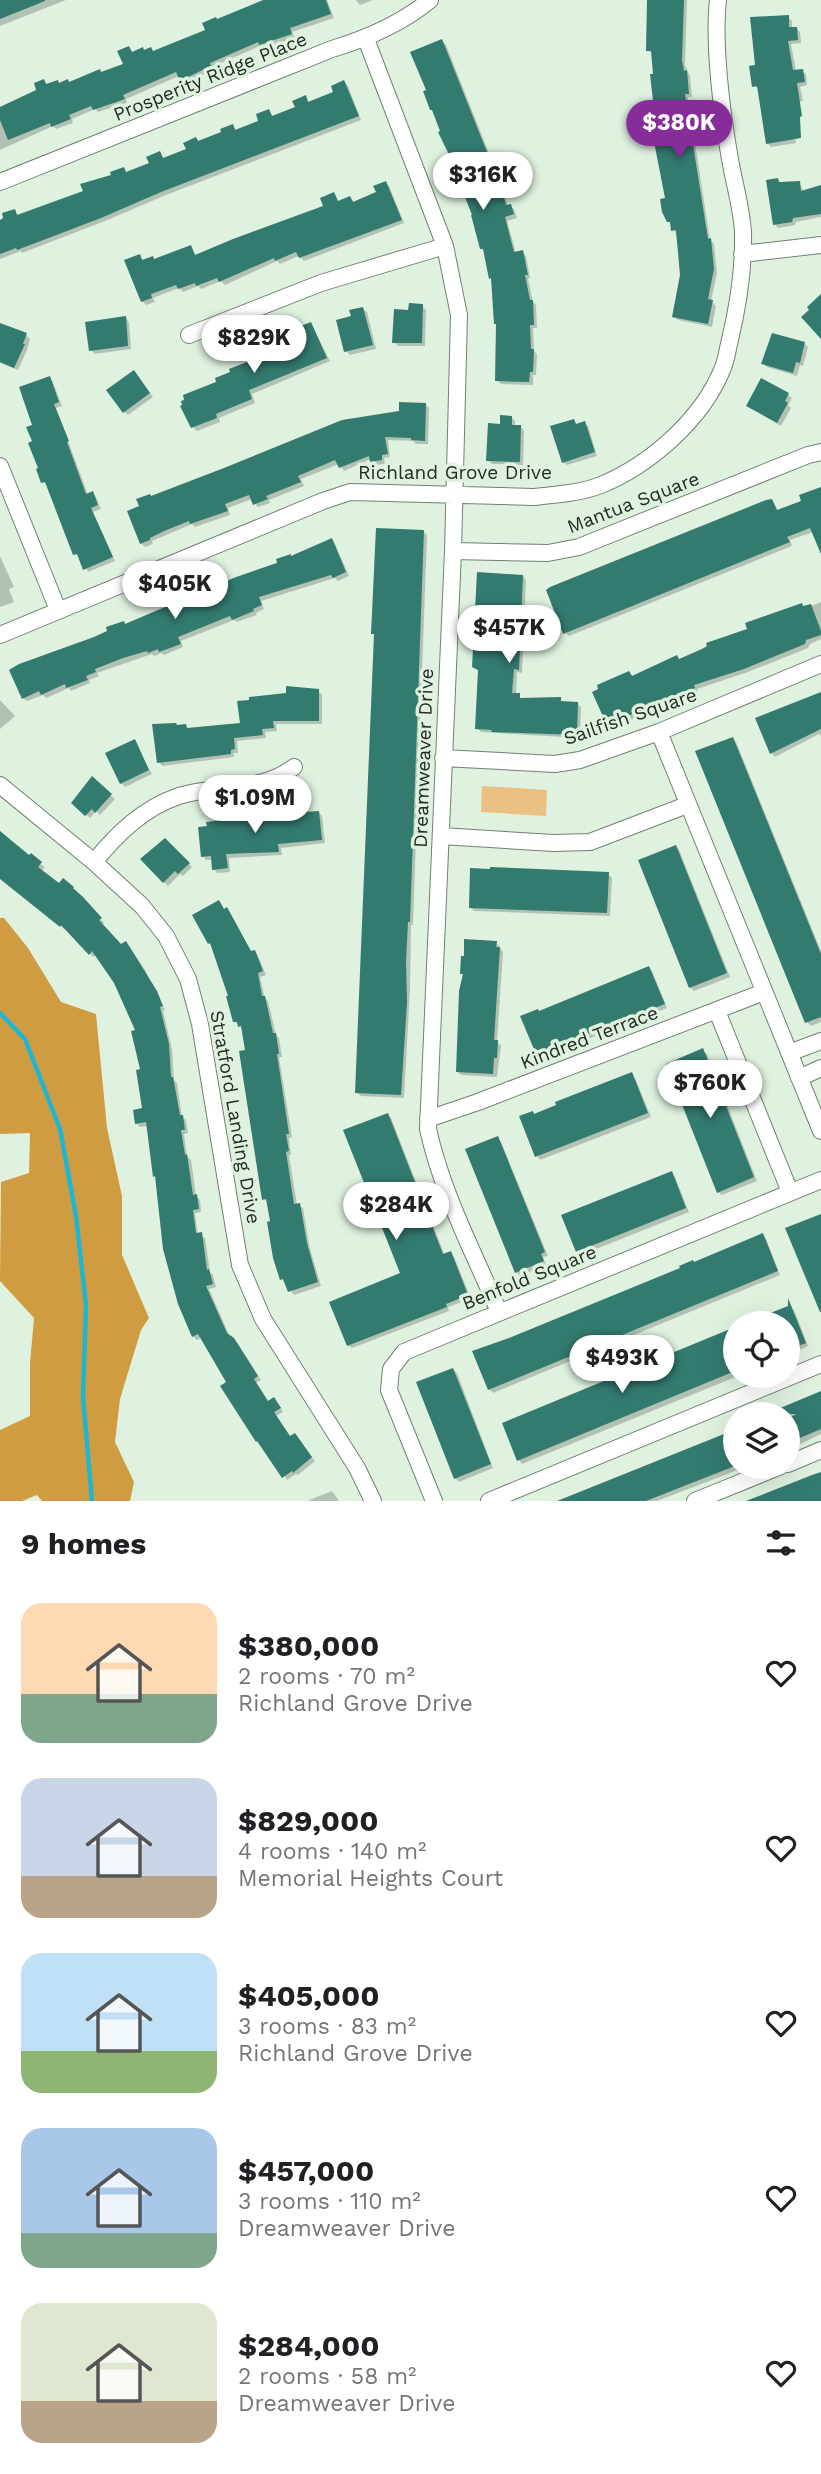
<!DOCTYPE html>
<meta charset="utf-8">
<style>
:root{--surface:#fff;--page:#f6f6f6;--text:#202124;--muted:#757577;--accent:#862d99}
body{margin:0;font-family:"Work Sans",sans-serif;background:var(--page);color:var(--text);height:100vh;display:flex;flex-direction:column;font-size:26px;white-space:nowrap}
*{box-sizing:border-box;margin:0}
p{font-size:23px;color:var(--muted)}
.icon{flex:none;width:38px;height:38px;fill:none;stroke:currentColor;stroke-width:2;stroke-linecap:round;stroke-linejoin:round}
.map{position:relative;height:1501px;overflow:hidden}
.drawer{display:flex;flex-direction:column;background:var(--surface);flex:1}
.drawer>*{flex:none}
.buttons{position:absolute;left:723px;top:1311px;display:grid;gap:14px}
.buttons a{display:grid;place-items:center;width:77px;height:77px;border-radius:50%;background:var(--surface);box-shadow:0 7px 28px #0002;font-size:35px}
.price{position:absolute;translate:-50% -60px;padding:0 16px;border-radius:24px;background:#fff;color:#222;font-size:23px;line-height:46px;filter:drop-shadow(0 2px 4px #0008)}
.price::after{content:'';position:absolute;left:50%;top:42px;width:21px;height:16px;margin-left:-10px;background:inherit;clip-path:polygon(0 0,100% 0,50% 100%)}
.price.active{background:var(--accent);color:#fff}
ul{padding:0;list-style:none}
li{display:flex;align-items:center;gap:21px;height:175px;padding:0 21px}
li span{display:grid;place-items:center;flex:none;width:196px;height:140px;border-radius:21px;color:#555}
li>.icon{margin-inline-start:auto}
span .icon{width:84px;height:84px;fill:#fffc;stroke-width:1}
li b{font-size:30px}
h2{display:flex;justify-content:space-between;align-items:center;height:84px;padding:0 21px;font-size:30px}
.map>svg:first-child{display:block}
.green{fill:#eac182}
.forest{fill:#d09c42}
.shadow{fill:#0003}
.lines{fill:none;stroke-linecap:round;stroke-linejoin:round}
.stream{stroke:#1fb6d4;stroke-width:4.5}
.building{fill:#337a6f}
.minor-casing{stroke:#708171;stroke-width:18}
.minor{stroke:#fff;stroke-width:16}
.labels{text-anchor:middle;stroke-width:7;stroke-linejoin:round;paint-order:stroke}
.street-label{font-size:19px;fill:#242b24;stroke:#dff2e0}
</style>
<div class="map">
<svg width="821" height="1501" viewBox="0 0 821 1501">
<rect width="100%" height="100%" fill="#dff2e0"/>
<path class="green" d="M482 786 547 790 546 816 481 812Z"/>
<path class="forest" d="M0 918H4L28 948 61 1002 96 1014 107 1128 122 1196V1255L149 1318 141 1330 120 1399 115 1442 134 1482 130 1501H42L37 1495 22 1501H0V1430L30 1416V1363L34 1318 0 1281 1 1182 29 1173 30 1133 0 1134Z"/>
<path class="shadow" d="M0 0H66L0 26Z
M271 0H327L334 18 292 32 295 38 264 48 262 45 212 67 213 70 193 80 184 82 179 76 126 99 127 103 98 112 95 109 72 119 73 123 56 129 53 126 0 150V109L39 91 44 81 48 85 70 84 102 74 125 65 129 48 133 53 154 52 207 30 218 21Z
M356 0H373L360 5Z
M649 0H687L685 65 690 76 692 97H688L710 240 714 244 717 273 711 301 716 306 712 327 678 320 674 317 682 275 676 234 669 221 656 111 653 54 648 50Z
M788 17 792 21V29L796 28 800 32 801 43 791 44 796 71H802L806 74 807 85 800 87 803 101 790 104 796 143 771 147 767 143 759 89 754 86 757 67Z
M442 41 446 45 493 163 496 167 508 206 514 209 517 218 507 221 516 253 522 252 526 256 530 278 528 279 533 302 536 305 537 328H533L534 351 537 354 536 375H533V385L501 384 497 380 498 325 493 280 490 278 485 252 482 248 460 174 435 113 431 109 428 91Z
M344 82 348 86 361 120 166 195 105 221 22 253 21 251 0 259V222L14 211 18 215 85 192 123 169 128 174 151 164 159 153 164 160 223 133 233 126 236 130 261 122 269 111 274 118 297 108 305 97 310 103 336 93Z
M778 180 781 184 799 183 804 192 821 187V217L796 222 795 225 778 228 775 224Z
M385 183 389 186 404 223 304 261 299 256 280 264 277 261 225 285 221 281 201 289 198 286 183 292 179 288 153 298 155 302 146 305 142 301 140 256 144 261 153 258 155 260 190 247 197 257 325 207 334 195 339 203 350 198 355 203 378 193Z
M422 306 426 310 425 346H398L394 342 410 311Z
M363 309 367 312 376 349 350 355 346 351 353 317Z
M126 318 129 322 131 349 95 354 91 350Z
M311 324 330 361 252 394 255 403 219 418 220 422 197 431 193 427 218 383 301 332Z
M0 325 26 335 30 339 27 350 18 370 0 363Z
M804 343 808 347 803 366 800 365 797 376 767 367 763 363Z
M137 375 153 397 128 415 124 411Z
M50 378 53 382 62 406 56 408 88 495 93 494 96 497 101 509 93 512 115 561 88 572 80 557 75 554 48 485 43 482 34 442V426Z
M788 395 792 398 788 405 791 408 781 426 748 406Z
M425 404 429 408 428 444H416L413 441 388 440 390 457 384 458 385 464 375 465 371 459 344 471 339 464 301 479 304 486 269 500 270 503 258 507 252 499 228 508 230 515 195 527 192 524 152 541 153 544 145 547 141 543V508L151 497Z
M512 418 515 421V427H521L524 431 523 465 492 464 488 460 502 426Z
M573 421 577 425 584 423 588 426 597 456 567 465 563 462Z
M821 489V553L813 532 790 540 792 546 569 636 565 633 772 501 778 511 804 502Z
M423 531 427 535 413 925H411L410 990 404 1098 361 1096 357 1093Z
M332 540 335 544 349 576 338 581 335 578 261 601 264 609 256 613 257 615 237 622 234 620 181 641 183 647 164 655 162 653 154 656 152 654 97 673 99 676 89 680 90 683 71 691 69 688 46 698 43 695 27 701 23 698 126 625Z
M0 556 14 587 9 589 14 602 0 607Z
M523 576 526 580 522 673 517 672 516 695 524 700 560 699 564 703H577L581 707 580 738 481 732 477 728 479 672 474 667Z
M821 602V639L810 644 808 648 748 672 697 689 698 692 626 722 624 719 610 724 606 720 629 673 633 677 680 660Z
M318 691 322 695V724H276L277 731 265 732 266 738 237 741 238 753H234V757L162 766 159 762 178 727 186 726 189 729 242 725 287 694Z
M821 694V736L819 734 775 757 772 753Z
M0 700 15 716 0 729Z
M732 739 736 742 821 951V1022L811 1026 807 1022Z
M134 742 152 774 125 787 121 783Z
M92 779 115 799 100 815 96 811 90 818 73 803Z
M318 812 322 816 325 843 281 848 282 855 229 858 230 872 217 873 214 869 213 860H206L203 856 275 816 279 820 305 817Z
M0 831 30 858 31 856 41 864 45 867 41 872 87 903 104 923 102 925 121 946H129L145 970 165 1010 163 1011 172 1049 174 1080 177 1083 182 1117 186 1120 188 1133 184 1134 187 1156 191 1160 196 1196 200 1200 201 1212 195 1213 198 1235 205 1238 210 1272 213 1275 216 1287 209 1289 230 1337 238 1344 261 1380 256 1383 269 1403H278L283 1412 276 1416 291 1438 298 1439 315 1461 298 1475 296 1474 287 1480 202 1337 197 1340 193 1336 148 1126 140 1127 136 1123 144 1110 137 1031 116 983 97 954 93 957 66 928 64 929 0 877Z
M165 840 192 867 183 876 180 874 168 886 142 859Z
M676 847 679 850 730 977 694 991 690 987Z
M608 874 612 878 610 916 474 911 470 907Z
M219 902 252 953 255 952 258 956 266 975 260 977 265 998 268 1001 276 1035 279 1038 282 1057H279L292 1137 289 1138 291 1155H289L297 1205 303 1208 310 1249 321 1286 294 1295 282 1279 272 1222 268 1202 264 1199 244 1030 235 1021 230 997 213 947 209 943Z
M496 942 503 952 497 1042 501 1046 497 1077 461 1075 458 1072 464 975 462 973Z
M648 968 652 971 667 1008 542 1057 538 1053 523 1017 540 1012Z
M703 1051 707 1054 757 1181 722 1195 718 1192Z
M631 1074 635 1078 651 1117 540 1160 537 1156 535 1116Z
M388 1115 391 1118 445 1256 450 1253 454 1257 471 1299 448 1307 449 1311 352 1348 348 1345 402 1274Z
M497 1138 501 1142 548 1256 543 1257 546 1265 520 1276 516 1272Z
M671 1173 675 1177 689 1212 581 1255 578 1251Z
M762 1235 766 1239 780 1275 493 1393 489 1389Z
M790 1307 794 1310 808 1346 788 1355V1323H751Z
M735 1329V1376H738L522 1464 519 1460Z
M453 1370 457 1373 493 1468 459 1482 455 1478Z
M821 1392V1434L788 1450V1414H771Z
M735 1432V1466H748L657 1501H560Z
M332 1491 339 1501H307Z"/>
<g class="lines">
<path class="stream" d="M0 1013 25 1039 60 1129 76 1216 86 1305 83 1397 92 1501"/>
</g>
<path class="building" d="M0 0H45V1L0 19Z
M263 0H326L331 14 290 28 292 34 259 45 258 42 210 63 211 66 188 77 179 79 176 72 123 95 125 99 93 110 91 106 69 115 71 119 51 127 50 123 8 140 0 120V107L36 90 34 83 44 79 46 84 58 80 59 83 68 79 69 82 100 69 101 72 123 64 117 51 129 46 132 52 143 47 144 50 151 47 153 51 205 30 202 23 216 17 217 19Z
M647 0H684L682 60 684 71 687 70 689 94H685L708 239 711 238 714 269 708 299 713 300 708 324 672 317 680 275 676 230 671 231 670 222H667L662 212 660 199 665 198 648 111 654 110 650 74H653L651 51H646Z
M789 15V27H797L798 40 788 41 793 70 803 69 805 82 797 83 802 116 800 117 801 138 766 144 757 86 752 87 749 66 755 65 750 17Z
M442 39 491 162 493 161 506 205 511 204 514 214 505 217 514 252 523 250 528 275H525L530 300H533L534 325H530L531 349H534L533 372H530L529 382 495 381 496 324H494L491 278 489 279 483 249H480L471 215H472L456 174 458 173 438 132 440 131 432 110H430L423 91 426 90 410 52Z
M344 80 359 116 161 192 101 218 17 250 16 248 0 254V220L3 218 2 213 15 209 17 215 83 191 80 184 111 175 110 172 124 167 126 172 149 163 146 157 160 151 163 158 186 149 183 143 196 137 198 141 221 132 220 129 233 124 235 130 258 121 256 114 269 109 272 116 295 107 292 101 306 95 308 102 333 92 331 86Z
M778 178 779 182 800 181 801 191 821 185V214L793 218 792 222 773 225 766 180Z
M386 181 402 220 299 258 296 252 275 261 274 258 219 282 217 278 196 286 195 283 178 289 176 285 151 294 152 298 141 302 124 260 140 254 142 260 153 256 154 259 191 245 195 255 233 239 323 206 320 198 334 192 338 201 350 196 353 202 376 192 373 186Z
M821 294V339L801 317 809 310 807 307Z
M409 303 423 304 422 343H392L394 309 408 310Z
M363 307 373 345 344 352 336 320 351 316 349 310Z
M126 316 128 346 89 351 85 322Z
M311 322 327 358 249 390 252 399 216 414 217 418 191 428 180 406 182 405 181 401 184 400 183 395 216 382 215 378 230 372 229 369 252 360 249 353 265 347 264 343 274 339 275 341 299 331 298 327Z
M0 323 27 333 23 344H25L14 368 0 362Z
M772 333 805 342 800 363 796 362 793 373 761 364Z
M134 370 150 393 123 413 106 390Z
M50 376 59 402 54 404 69 441 67 442 86 494 93 491 98 505 91 508 113 557 83 570 77 554 73 555 45 482 41 483 36 469 38 468 28 443 32 441 26 427 32 425 19 387Z
M761 378 789 393 785 401 788 403 777 423 746 406Z
M399 402 426 403 425 441 411 440V438L385 437 388 454 382 455V460L370 462 369 456 339 468 335 460 298 476 301 482 266 496 268 499 253 505 249 495 225 504 228 511 190 524 189 521 164 531 150 538V540L140 544 127 511 139 506 136 499 150 494 151 496 224 468 342 420 399 411Z
M500 415 512 416V425H521L520 462 486 461 488 423 500 424Z
M574 419 576 424 585 421 595 452 562 463 550 426Z
M821 487V554L810 528 787 537 790 542 563 634 546 590 550 587 766 500 772 499 777 510 801 501 799 495Z
M376 528 424 530 410 922H408L406 962 407 1002 401 1095 355 1093 374 634H371Z
M332 538 346 572 333 578 331 575 259 597 262 605 253 609 254 611 232 620 230 616 178 637 181 644 159 652 158 649 148 653 147 651 123 658 95 669 96 672 86 676 88 680 66 688 65 684 41 695 39 691 22 699 9 670 19 664 94 637 107 631 106 627 124 621 125 624 236 577 277 563 276 559 291 554V556Z
M477 572 523 575 519 670 514 669 512 693H520V698L561 697V701L578 702 577 735 491 732 492 730 475 729 478 670 472 667Z
M802 603 803 606 811 604 821 631V635L806 640 805 644 744 669 694 685 695 688 621 719 620 716 605 721 592 692 598 689 597 685 629 671 632 676 677 655 679 659 702 649 707 646 706 643 747 629 745 623Z
M286 686 319 689V721H273L274 728 262 729 263 735 234 738 235 749 231 750V754L157 763 152 724 176 723 177 725 186 724 187 728 240 723 237 701 249 700V697L286 693Z
M821 692V729L770 754 755 718Z
M733 737 821 954V1017L805 1023 695 751Z
M135 739 149 770 120 784 105 753Z
M92 776 112 794 95 813 92 809 85 816 71 803Z
M319 811 322 840 278 844 279 852 226 854 228 868 212 870 211 856 201 857 198 827 207 826 206 822 276 814V819L303 816V812Z
M0 831 29 855 31 853 42 862 38 867 59 883 63 878 74 887 73 888 83 897 102 918 99 920 121 944 126 941 157 991 163 1006 160 1007 169 1044 171 1077H173L180 1115H183L185 1130H181L185 1155 187 1154 193 1195 197 1194 199 1209 193 1210 196 1233 202 1232 207 1270 209 1269 213 1284 206 1286 227 1333 234 1338 258 1376 254 1379 268 1401 274 1397 281 1408 274 1412 290 1436 295 1433 312 1457 293 1473 292 1471 282 1478 257 1441 256 1442 220 1386 226 1382 198 1334 192 1337 178 1304 163 1249 155 1176 153 1177 146 1122 135 1124 133 1110 142 1108 136 1070 140 1069 131 1031 135 1030 114 983 92 951 89 955 61 925 60 927 0 879Z
M165 838 190 863 178 874 175 871 163 883 140 859Z
M676 845 727 973 689 988 638 860Z
M490 867 609 872 607 913 469 908 470 868 490 869Z
M219 900 224 909 227 907 251 951 255 950 263 971 258 973 262 996H265L273 1033H276L279 1054H277L289 1134H286L289 1151 286 1152 294 1204 300 1203 307 1243 318 1282 288 1292 283 1279 280 1280 273 1258 267 1222 270 1221 266 1199 262 1200 239 1051 245 1050 241 1026 238 1027 237 1022H233L226 996H228L210 943 208 944 192 915Z
M464 939 497 941 496 947H500L494 1040H498L497 1058H494L493 1074 456 1072 459 991 463 974H460L461 956H464Z
M649 966 665 1004 536 1054 520 1016 538 1009 539 1011Z
M703 1048 754 1177 717 1193 666 1064Z
M632 1072 648 1113 535 1157 519 1116 533 1111 534 1114 556 1105 555 1102Z
M388 1113 443 1254 451 1251 468 1295 446 1304 447 1307 347 1346 329 1302 400 1273 343 1130Z
M498 1136 545 1252 541 1254 544 1261 515 1273 465 1149Z
M672 1171 686 1208 576 1252 561 1215Z
M821 1214V1312H820L785 1228Z
M763 1233 778 1271 488 1390 472 1351 509 1338 680 1268 679 1266 693 1260 694 1262Z
M788 1298 806 1343 793 1348 791 1345 788 1347V1323L747 1322 788 1306Z
M735 1327V1371L517 1461 502 1423Z
M453 1368 491 1464 454 1479 416 1382Z
M821 1391V1429L788 1443V1418L797 1414H766Z
M729 1432 732 1440 735 1439V1466L689 1484 646 1501H557Z
M821 1472V1501H746L812 1475Z"/>
<g class="lines">
<defs>
<path id="minor" d="M366 39 445 246 459 315 453 551 428 1129C442 1193 474 1253 499 1312
M0 182 332 49C368 38 401 24 430 0
M742 254 821 245
M189 335 321 283 445 246
M0 466 58 610
M453 551 548 553 579 547 808 455 821 452
M0 635 323 501 350 492 533 497C555 495 581 493 601 485 650 465 702 419 722 370 726 362 727 352 729 344 738 307 744 271 743 233 742 209 734 183 730 159 722 115 713 44 718 0
M659 732 821 1131
M443 758 555 764 580 760 659 732 821 664
M0 785 94 862 142 906 166 936 188 979 200 1024 240 1265 263 1319 357 1468 373 1501
M441 836 553 843 590 842 687 805
M94 862C117 834 143 808 179 796 217 784 261 793 294 767
M717 1011 790 1192
M789 1053 821 1041
M799 1078 821 1068
M428 1119 478 1102 764 992
M788 1464 821 1450
M434 1501 389 1390 391 1369 404 1352 821 1180
M489 1501 821 1364
M695 1501 781 1466"/>
</defs>
<use href="#minor" class="minor-casing"/>
<use href="#minor" class="minor"/>
</g>
<g class="labels">
<g class="street-label">
<text transform="translate(210 76) rotate(-22)" y="7">Prosperity Ridge Place</text>
<text x="455" y="479">Richland Grove Drive</text>
<text transform="translate(633 502) rotate(-21)" y="7">Mantua Square</text>
<text transform="translate(630 716) rotate(-19)" y="7">Sailfish Square</text>
<text transform="translate(423 758) rotate(-88)" y="7">Dreamweaver Drive</text>
<text transform="translate(589 1037) rotate(-21)" y="7">Kindred Terrace</text>
<text transform="translate(236 1117) rotate(80)" y="7">Stratford Landing Drive</text>
<text transform="translate(529 1277) rotate(-22)" y="7">Benfold Square</text>
</g>
</g>
</svg>
<div class="buttons">
<a><svg class="icon" aria-label="locate" viewBox="0 0 24 24"><circle cx="12" cy="12" r="6"/><path d="M12 2v4M12 18v4M2 12h4M18 12h4"/></svg></a>
<a><svg class="icon" aria-label="layers" viewBox="0 0 24 24"><path d="M12 4l9 5-9 5-9-5zM3 14l9 5 9-5"/></svg></a>
</div>
<b class="price active" style="left:679px;top:160px">$380K</b>
<b class="price" style="left:483px;top:212px">$316K</b>
<b class="price" style="left:254px;top:375px">$829K</b>
<b class="price" style="left:175px;top:621px">$405K</b>
<b class="price" style="left:509px;top:665px">$457K</b>
<b class="price" style="left:255px;top:835px">$1.09M</b>
<b class="price" style="left:710px;top:1120px">$760K</b>
<b class="price" style="left:396px;top:1242px">$284K</b>
<b class="price" style="left:622px;top:1395px">$493K</b>
</div>
<section class="drawer">
<h2>9 homes<svg class="icon" aria-label="filters" viewBox="0 0 24 24"><path d="M4 7h16M4 17h16"/><circle cx="9" cy="7" r="2"/><circle cx="15" cy="17" r="2"/></svg></h2>
<ul>
<li><span style="background:linear-gradient(#ffd9b3 65%,#7fa58c 0)"><svg class="icon" aria-label="home" viewBox="0 0 24 24"><path d="M3 11l9-7 9 7M6 9v11h12V9"/></svg></span><div><b>$380,000</b><p>2 rooms · 70 m²</p><p>Richland Grove Drive</p></div><svg class="icon" aria-label="heart" viewBox="0 0 24 24"><path d="M12 20l-8-8c-3-5 5-10 8-4 3-6 11-1 8 4z"/></svg></li>
<li><span style="background:linear-gradient(#c9d6e8 70%,#b9a48a 0)"><svg class="icon" aria-label="home" viewBox="0 0 24 24"><path d="M3 11l9-7 9 7M6 9v11h12V9"/></svg></span><div><b>$829,000</b><p>4 rooms · 140 m²</p><p>Memorial Heights Court</p></div><svg class="icon" aria-label="heart" viewBox="0 0 24 24"><path d="M12 20l-8-8c-3-5 5-10 8-4 3-6 11-1 8 4z"/></svg></li>
<li><span style="background:linear-gradient(#bfe0f5 70%,#8fb573 0)"><svg class="icon" aria-label="home" viewBox="0 0 24 24"><path d="M3 11l9-7 9 7M6 9v11h12V9"/></svg></span><div><b>$405,000</b><p>3 rooms · 83 m²</p><p>Richland Grove Drive</p></div><svg class="icon" aria-label="heart" viewBox="0 0 24 24"><path d="M12 20l-8-8c-3-5 5-10 8-4 3-6 11-1 8 4z"/></svg></li>
<li><span style="background:linear-gradient(#a9c7e8 75%,#7fa58c 0)"><svg class="icon" aria-label="home" viewBox="0 0 24 24"><path d="M3 11l9-7 9 7M6 9v11h12V9"/></svg></span><div><b>$457,000</b><p>3 rooms · 110 m²</p><p>Dreamweaver Drive</p></div><svg class="icon" aria-label="heart" viewBox="0 0 24 24"><path d="M12 20l-8-8c-3-5 5-10 8-4 3-6 11-1 8 4z"/></svg></li>
<li><span style="background:linear-gradient(#dfe7d0 70%,#b9a48a 0)"><svg class="icon" aria-label="home" viewBox="0 0 24 24"><path d="M3 11l9-7 9 7M6 9v11h12V9"/></svg></span><div><b>$284,000</b><p>2 rooms · 58 m²</p><p>Dreamweaver Drive</p></div><svg class="icon" aria-label="heart" viewBox="0 0 24 24"><path d="M12 20l-8-8c-3-5 5-10 8-4 3-6 11-1 8 4z"/></svg></li>
</ul>
</section>
